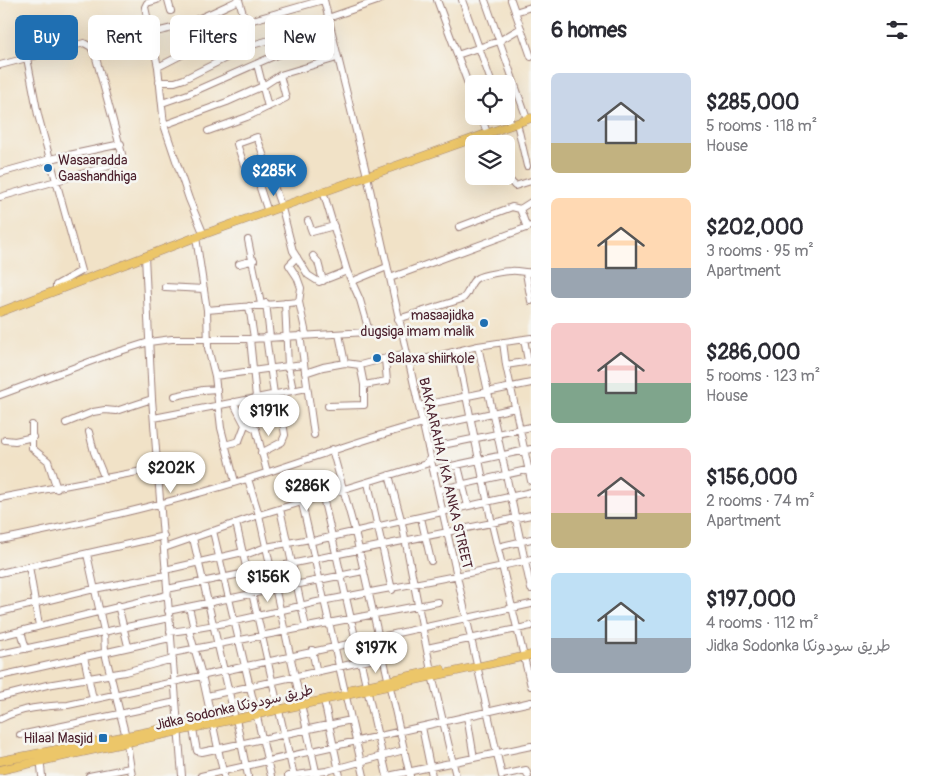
<!DOCTYPE html>
<meta charset="utf-8">
<style>
:root{--surface:#fff;--page:#f7f7f7;--text:#2b2b33;--muted:#7c7c81;--accent:#1f6fb2}
body{margin:0;font-family:Pangolin,"Playpen Sans Arabic",sans-serif;background:var(--page);color:var(--text);height:100vh;display:flex;flex-direction:column;font-size:19px;white-space:nowrap}
*{box-sizing:border-box;margin:0}
p{font-size:16px;color:var(--muted)}
.icon{flex:none;width:28px;height:28px;fill:none;stroke:currentColor;stroke-width:2;stroke-linecap:round;stroke-linejoin:round}
.map{position:relative;flex:1;overflow:hidden}
.panel{display:flex;flex-direction:column;background:var(--surface);width:400px}
.panel>*{flex:none}
.guide{position:absolute;left:15px;top:15px;width:440px;height:45px;display:flex;gap:10px}
.tools{position:absolute;left:465px;top:75px;display:grid;gap:10px}
.tools a{display:grid;place-items:center;width:50px;height:50px;border-radius:8px;background:var(--surface);box-shadow:0 5px 20px #0002;font-size:25px}
.price{position:absolute;translate:-50% -42px;padding:0 11px;border-radius:18px;background:#fff;color:#222;font-size:16px;line-height:32px;filter:drop-shadow(0 1px 2px #0008)}
.price::after{content:'';position:absolute;left:50%;top:30px;width:15px;height:11px;margin-left:-8px;background:inherit;clip-path:polygon(0 0,100% 0,50% 100%)}
.price.current{background:var(--accent);color:#fff}
ul{padding:0;list-style:none}
li{display:flex;align-items:center;gap:15px;height:125px;padding:0 20px}
li span{display:grid;place-items:center;flex:none;width:140px;height:100px;border-radius:8px;color:#555}
li>.icon{margin-inline-start:auto}
span .icon{width:60px;height:60px;fill:#fffc;stroke-width:1}
li b{font-size:21px}
h2{display:flex;justify-content:space-between;align-items:center;height:60px;padding:0 20px;font-size:21px}
.pill{padding:0 18px;border-radius:8px;background:var(--surface);box-shadow:0 5px 20px #0002;font-size:18px;line-height:45px}
.pill.current{background:var(--accent);color:#fff}
main{display:flex;flex:1;min-height:0}
.map>svg:first-child{display:block}
.lines{fill:none;stroke-linecap:round;stroke-linejoin:round}
.minor-casing{stroke:#9e8079;stroke-width:8}
.major-casing{stroke:#9e8079;stroke-width:9}
.minor{stroke:#fff;stroke-width:6}
.major{stroke:#ecc669;stroke-width:8}
.poi-dot{fill:#1f6fb2;stroke:#f6f6f2;stroke-width:2}
.labels{text-anchor:middle;stroke-width:5;stroke-linejoin:round;paint-order:stroke}
.poi-label{font-size:14px;fill:#4a1f2b;stroke:#f6f6f2;text-anchor:start}
.street-label{font-size:14px;fill:#4a1f2b;stroke:#f6f6f2}
</style>
<main>
<div class="map">
<svg width="531" height="776" viewBox="0 0 531 776">
<rect width="100%" height="100%" fill="#f6f6f2"/>
<filter id="ink" filterUnits="userSpaceOnUse"><feTurbulence type="fractalNoise" baseFrequency=".02" numOctaves="2"/><feDisplacementMap in="SourceGraphic" scale="10" xChannelSelector="R" yChannelSelector="G"/><feConvolveMatrix kernelMatrix="1 2 1 2 8 2 1 2 1" color-interpolation-filters="sRGB"/></filter>
<filter id="wash" filterUnits="userSpaceOnUse"><feTurbulence type="fractalNoise" baseFrequency=".0096" numOctaves="4" result="noise"/><feDisplacementMap in="SourceGraphic" scale="20" xChannelSelector="R" yChannelSelector="G"/><feGaussianBlur stdDeviation="1.12" result="paint"/><feColorMatrix in="noise" values="0 0 0 0 0 0 0 0 0 0 0 0 0 0 0 0 0 1.4 0 .05"/><feComposite in="paint" operator="in"/></filter>
<g filter="url(#wash)">
<rect width="100%" height="100%" fill="#f1e2c7"/>
</g>
<g filter="url(#ink)">
<g class="lines">
<defs>
<path id="minor" d="M157 0 147 3 145 7 158 67 164 125 189 199 204 235
M168 0 171 11
M239 0 252 45
M324 0 367 176 502 776
M437 0 474 100
M462 0 492 84
M485 0 527 119
M511 0 531 57
M515 12 531 7
M328 18 380 0
M149 33C183 28 209 14 239 0
M457 55 499 41 521 28
M257 64 268 107
M0 65 27 58 38 115 50 159 121 144
M158 67 246 22 323 0
M159 82H175L184 79 252 45 330 23
M162 103 188 94 274 56 332 36
M506 115 512 125
M481 116 491 144
M517 123 527 166
M164 125 227 102 263 86 280 75 337 58
M208 131 247 117 286 98 280 75
M0 173 50 159 81 271 56 285V291
M506 176 515 186 531 181
M249 180 237 144 257 137 283 212 293 251 308 275 319 282 347 271
M260 188 268 212
M323 191 347 271 360 300 369 331
M0 197 116 164 122 154 96 58 91 47 84 43 27 58
M520 209 527 228
M308 221 312 232 334 226
M459 227 512 207 520 209 531 202
M196 237 207 310 208 348 215 376 221 428 235 482
M248 240 261 304
M145 256 152 399 182 776
M313 256 318 262 323 281
M297 257 289 265 297 277 301 288 299 302 306 334
M239 264 254 260
M526 273 531 301
M390 278 531 226
M353 281 387 267
M165 287 204 289
M266 303 270 337
M285 303 288 366 293 390
M249 306 254 338
M207 310 299 302
M398 319 462 299C470 294 468 283 477 278 482 275 505 271 511 271 518 270 524 273 531 272
M339 334 345 363
M300 335 314 435
M250 339 256 397
M524 339 528 361
M503 342 506 365 531 481
M478 346 531 589
M457 351 492 524 531 686
M408 363 478 346 531 338
M506 365 531 361
M305 373 323 367 345 363 360 365 406 353
M215 376 303 364
M364 385 387 381 385 359
M0 395 108 355 149 342 172 339H250L400 330
M175 396 203 390 217 389
M328 406 364 405V385L360 365
M419 406 531 383
M154 418 307 388
M66 423 93 412 105 410 116 411 152 399
M245 423 256 429 267 472
M32 425V448L48 461 57 489
M424 428 515 408
M89 432 94 452 105 479
M5 440 15 441 33 437
M225 445 239 441 245 425 233 402
M428 448 531 427
M332 449 355 532 410 776
M261 453 282 442 285 435 282 416 274 394 266 337
M458 466 468 506
M433 470 531 449
M389 475 402 523 431 671 456 776
M248 479 259 515 317 776
M368 483 392 590
M438 490 531 469
M323 497 387 776
M0 498 158 468
M302 503 364 776
M280 509 306 627
M421 518 431 561
M236 523 294 776
M213 531 271 776
M193 538 234 714
M0 540C84 523 168 504 250 478 308 460 364 438 423 423
M498 547 531 539
M164 548 259 515 426 464 430 458
M87 554 104 631 105 653 126 737 132 776
M29 566 39 626
M165 570 243 552 245 555 266 547 310 539 313 541 531 492
M0 573 164 536
M167 589 531 515
M118 605 128 646
M189 607 194 629
M168 611 363 571
M0 612 94 589 166 575
M189 630 202 675 224 776
M21 631 26 649
M170 632C221 626 272 612 322 601 392 587 462 577 531 559
M0 636 167 595
M427 648 531 626
M312 650 317 673
M172 653 438 602
M0 654 169 618
M84 657 93 699
M0 676 170 638
M207 696 383 657
M0 697 47 685 125 672 173 659
M324 700 340 776
M467 716 474 758
M0 719C20 708 45 706 68 705L531 604
M236 719 248 776
M422 727 432 776
M193 729 197 751 202 752 351 720
M20 735 176 702
M40 757 42 776
M502 775 526 770 528 776
M89 776 130 768
M201 776 531 702
M288 776 327 771 404 750
M388 776 531 746"/>
<path id="major" d="M0 312 196 237 531 118
M352 689 441 669
M0 761 207 720
M0 770 531 655"/>
</defs>
<use href="#minor" class="minor-casing"/>
<use href="#major" class="major-casing"/>
<use href="#minor" class="minor"/>
<use href="#major" class="major"/>
</g>
</g>
<g class="poi-dot">
<circle cx="48" cy="168" r="5"/>
<circle cx="484" cy="323" r="5"/>
<circle cx="377" cy="358" r="5"/>
<rect x="98" y="733" width="10" height="10" rx="2.5"/>
</g>
<g class="labels">
<g class="poi-label">
<text x="58" y="165">Wasaaradda<tspan x="58" dy="16">Gaashandhiga</tspan></text>
<text x="474" y="320" text-anchor="end">masaajidka<tspan x="474" dy="16">dugsiga imam malik</tspan></text>
<text x="387" y="363">Salaxa shiirkole</text>
<text x="93" y="743" text-anchor="end">Hilaal Masjid</text>
</g>
<g class="street-label">
<text transform="translate(446 473) rotate(77)" y="5">BAKAARAHA / KA ANKA STREET</text>
<text transform="translate(234 707) rotate(-13)" y="5">Jidka Sodonka طريق سودونكا</text>
</g>
</g>
</svg>
<div class="tools">
<a><svg class="icon" aria-label="locate" viewBox="0 0 24 24"><circle cx="12" cy="12" r="6"/><path d="M12 2v4M12 18v4M2 12h4M18 12h4"/></svg></a>
<a><svg class="icon" aria-label="layers" viewBox="0 0 24 24"><path d="M12 4l9 5-9 5-9-5zM3 14l9 5 9-5"/></svg></a>
</div>
<b class="price current" style="left:274px;top:197px">$285K</b>
<b class="price" style="left:269px;top:437px">$191K</b>
<b class="price" style="left:171px;top:494px">$202K</b>
<b class="price" style="left:307px;top:512px">$286K</b>
<b class="price" style="left:268px;top:603px">$156K</b>
<b class="price" style="left:376px;top:674px">$197K</b>
<div class="guide">
<a class="pill current">Buy</a>
<a class="pill">Rent</a>
<a class="pill">Filters</a>
<a class="pill">New</a>
</div>
</div>
<section class="panel">
<h2>6 homes<svg class="icon" aria-label="filters" viewBox="0 0 24 24"><path d="M4 7h16M4 17h16"/><circle cx="9" cy="7" r="2"/><circle cx="15" cy="17" r="2"/></svg></h2>
<ul>
<li><span style="background:linear-gradient(#c9d6e8 70%,#c2b280 0)"><svg class="icon" aria-label="home" viewBox="0 0 24 24"><path d="M3 11l9-7 9 7M6 9v11h12V9"/></svg></span><div><b>$285,000</b><p>5 rooms · 118 m²</p><p>House</p></div></li>
<li><span style="background:linear-gradient(#ffd9b3 70%,#9aa5b1 0)"><svg class="icon" aria-label="home" viewBox="0 0 24 24"><path d="M3 11l9-7 9 7M6 9v11h12V9"/></svg></span><div><b>$202,000</b><p>3 rooms · 95 m²</p><p>Apartment</p></div></li>
<li><span style="background:linear-gradient(#f6c9c9 60%,#7fa58c 0)"><svg class="icon" aria-label="home" viewBox="0 0 24 24"><path d="M3 11l9-7 9 7M6 9v11h12V9"/></svg></span><div><b>$286,000</b><p>5 rooms · 123 m²</p><p>House</p></div></li>
<li><span style="background:linear-gradient(#f6c9c9 65%,#c2b280 0)"><svg class="icon" aria-label="home" viewBox="0 0 24 24"><path d="M3 11l9-7 9 7M6 9v11h12V9"/></svg></span><div><b>$156,000</b><p>2 rooms · 74 m²</p><p>Apartment</p></div></li>
<li><span style="background:linear-gradient(#bfe0f5 65%,#9aa5b1 0)"><svg class="icon" aria-label="home" viewBox="0 0 24 24"><path d="M3 11l9-7 9 7M6 9v11h12V9"/></svg></span><div><b>$197,000</b><p>4 rooms · 112 m²</p><p>Jidka Sodonka طريق سودونكا</p></div></li>
</ul>
</section>
</main>
